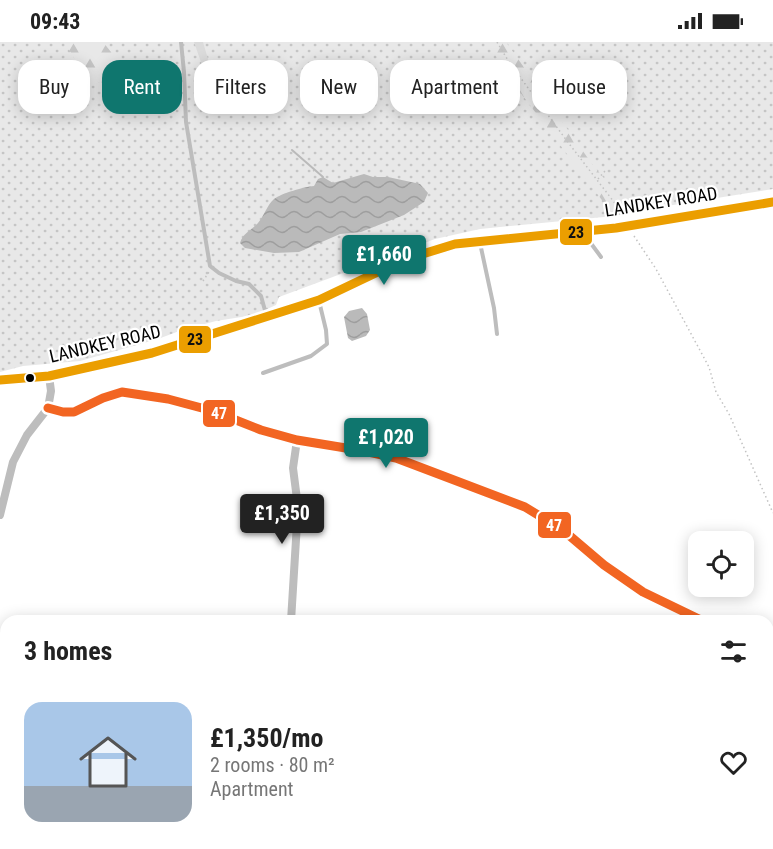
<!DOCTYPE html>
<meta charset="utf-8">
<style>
:root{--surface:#fff;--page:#f2f2f2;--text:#222;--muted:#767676;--line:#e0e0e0;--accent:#0f766e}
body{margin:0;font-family:"Roboto Condensed",sans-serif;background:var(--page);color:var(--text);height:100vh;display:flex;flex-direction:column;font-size:22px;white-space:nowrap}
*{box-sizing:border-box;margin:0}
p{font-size:20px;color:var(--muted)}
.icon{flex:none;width:33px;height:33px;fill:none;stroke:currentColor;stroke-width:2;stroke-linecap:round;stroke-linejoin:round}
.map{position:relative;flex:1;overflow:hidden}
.side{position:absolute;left:0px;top:573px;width:774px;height:234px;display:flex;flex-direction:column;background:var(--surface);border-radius:18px 18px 0 0;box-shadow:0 3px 15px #0003}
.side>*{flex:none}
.hud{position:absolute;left:18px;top:18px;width:738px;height:54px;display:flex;gap:12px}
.fabs{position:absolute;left:688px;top:489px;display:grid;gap:12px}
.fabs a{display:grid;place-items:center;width:66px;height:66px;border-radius:12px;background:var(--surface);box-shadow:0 3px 15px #0003;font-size:30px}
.price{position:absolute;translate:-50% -51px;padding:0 14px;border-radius:6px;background:var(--accent);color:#fff;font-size:20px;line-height:39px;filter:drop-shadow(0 2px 3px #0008)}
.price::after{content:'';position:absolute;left:50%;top:36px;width:18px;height:14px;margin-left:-9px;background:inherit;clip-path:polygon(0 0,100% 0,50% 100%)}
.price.on{background:#222;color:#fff}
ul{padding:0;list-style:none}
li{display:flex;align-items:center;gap:18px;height:150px;padding:0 24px}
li+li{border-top:2px solid var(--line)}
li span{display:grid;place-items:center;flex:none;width:168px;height:120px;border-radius:18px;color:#555}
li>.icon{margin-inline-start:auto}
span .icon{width:72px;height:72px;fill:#fffc;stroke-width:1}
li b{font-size:26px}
h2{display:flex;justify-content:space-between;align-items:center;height:72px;padding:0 24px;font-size:26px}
.chip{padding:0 21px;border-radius:18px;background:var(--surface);box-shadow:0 3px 15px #0003;font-size:21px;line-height:54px}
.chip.on{background:var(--accent);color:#fff}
.status{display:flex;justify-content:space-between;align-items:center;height:42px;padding:0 30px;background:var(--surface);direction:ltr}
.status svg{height:16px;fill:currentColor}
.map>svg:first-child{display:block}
.grass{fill:url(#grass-dots)}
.forest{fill:url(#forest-firs)}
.water{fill:url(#water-waves)}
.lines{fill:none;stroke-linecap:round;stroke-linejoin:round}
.stream{stroke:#bababa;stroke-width:2}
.building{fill:#dbdbdb}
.path{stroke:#c2c2c2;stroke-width:1.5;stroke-dasharray:1.5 3;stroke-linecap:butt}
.lane{stroke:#bdbdbd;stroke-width:4}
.street{stroke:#bdbdbd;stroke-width:8}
.secondary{stroke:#bfbfbf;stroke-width:12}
.bus-1-casing{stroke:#fff;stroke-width:14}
.bus-2-casing{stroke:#fff;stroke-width:14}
.bus-1{stroke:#eb9e00;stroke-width:9}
.bus-2{stroke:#f26522;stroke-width:9}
.bus-dot{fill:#000;stroke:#fff;stroke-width:2}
.labels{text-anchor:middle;stroke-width:4.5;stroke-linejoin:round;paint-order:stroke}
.street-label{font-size:18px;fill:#000;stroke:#fff}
.line-badge{stroke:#fff;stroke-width:2}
.badge-label{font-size:16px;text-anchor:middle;font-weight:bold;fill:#fff}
.pale-badge-label{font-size:16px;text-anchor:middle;font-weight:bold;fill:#111}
</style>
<div class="status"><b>09:43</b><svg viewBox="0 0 49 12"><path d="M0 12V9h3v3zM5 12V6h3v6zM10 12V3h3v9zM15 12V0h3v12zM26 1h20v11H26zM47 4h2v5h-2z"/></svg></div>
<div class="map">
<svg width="773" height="807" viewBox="0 0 773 807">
<defs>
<pattern id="grass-dots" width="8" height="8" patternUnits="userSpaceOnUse" patternTransform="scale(1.5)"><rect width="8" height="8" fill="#e8e8e8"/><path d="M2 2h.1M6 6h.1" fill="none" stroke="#c5c5c5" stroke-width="1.8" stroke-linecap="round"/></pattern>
<pattern id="forest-firs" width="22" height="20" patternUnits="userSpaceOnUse" patternTransform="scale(1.5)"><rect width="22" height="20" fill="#e8e8e8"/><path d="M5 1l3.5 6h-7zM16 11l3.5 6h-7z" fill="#c5c5c5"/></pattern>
<pattern id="water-waves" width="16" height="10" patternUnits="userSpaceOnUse" patternTransform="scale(1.5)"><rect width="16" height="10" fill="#bababa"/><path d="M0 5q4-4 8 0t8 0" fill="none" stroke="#9e9e9e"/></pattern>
</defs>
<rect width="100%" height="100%" fill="#fff"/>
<path class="grass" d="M0 0H773V147L623 171 614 174 480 187 435 197 279 255 276 263 254 273 216 279 182 288 158 297 80 319 23 324 0 330Z"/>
<path class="forest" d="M63 0H103L111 10 116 21 127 18 129 22 102 41C80 37 77 15 63 0Z
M488 0H506L592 122 614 148 630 170 614 174 507 33Z"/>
<path class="water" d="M364 132 373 135H388L420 142 428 151 424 160 404 173 361 190 340 192 299 210 274 211 245 206 240 201C243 191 252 188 258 181 264 174 267 163 274 157 282 151 304 145 314 144L318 137 323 135 333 141Z
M362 266 367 272 370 288 366 294 352 299 348 296 344 275 349 269Z"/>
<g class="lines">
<path class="stream" d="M292 108 323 135"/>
</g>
<path class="building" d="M194 0H203L210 24 203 26Z"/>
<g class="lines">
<path class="path" d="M497 0 509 20 567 99 624 173
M116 36 135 19
M313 129 317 127
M598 137 605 129
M634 194 656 227 709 325 716 350 729 372 773 471
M203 239 209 230"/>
<path class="lane" d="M181 0 184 30 186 80 210 224 219 231 236 239 249 242 261 254 266 272
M584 192 601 215
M480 201 494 266 497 292
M263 331 311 314 327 302 326 288 319 259"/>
<path class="street" d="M48 366 63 370H74L103 356 122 350 168 357 213 369 261 388 297 398 364 409 396 416 525 465 564 489 604 523 643 550 703 579
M0 473 13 420 27 393 48 366 51 349 49 334
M291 579 298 465 293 426 297 398
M768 603 773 605
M200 801 203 807"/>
<path class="secondary" d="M0 338 49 334 152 311 319 258 382 228 416 214 455 202 616 186 773 160"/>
<defs>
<path id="bus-1" d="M0 338 49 334 152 311 319 258 382 228 416 214 455 202 616 186 773 160"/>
<path id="bus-2" d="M48 366 63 370H74L103 356 122 350 168 357 213 369 261 388 297 398 364 409 396 416 525 465 564 489 604 523 643 550 703 579"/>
</defs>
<use href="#bus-1" class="bus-1-casing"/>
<use href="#bus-2" class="bus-2-casing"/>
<use href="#bus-1" class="bus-1"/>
<use href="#bus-2" class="bus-2"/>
</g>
<circle class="bus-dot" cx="30" cy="336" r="5"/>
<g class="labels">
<g class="street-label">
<text transform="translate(661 160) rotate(-9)" y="6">LANDKEY ROAD</text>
<text transform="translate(105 302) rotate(-13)" y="6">LANDKEY ROAD</text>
</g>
</g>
<g class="line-badge">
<rect x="559" y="176" width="34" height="28" rx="6" fill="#eb9e00"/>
<rect x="178" y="283" width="34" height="29" rx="6" fill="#eb9e00"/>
<rect x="202" y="357" width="34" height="29" rx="6" fill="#f26522"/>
<rect x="537" y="469" width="35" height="28" rx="6" fill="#f26522"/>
</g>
<g class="badge-label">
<text x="219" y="377">47</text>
<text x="554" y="489">47</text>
</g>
<g class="pale-badge-label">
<text x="576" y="196">23</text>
<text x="195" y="303">23</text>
</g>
</svg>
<div class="fabs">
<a><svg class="icon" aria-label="locate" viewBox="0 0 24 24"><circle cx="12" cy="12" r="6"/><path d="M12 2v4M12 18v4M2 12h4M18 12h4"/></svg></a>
</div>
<b class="price" style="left:384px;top:244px">£1,660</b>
<b class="price" style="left:386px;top:427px">£1,020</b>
<b class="price on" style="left:282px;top:503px">£1,350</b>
<div class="hud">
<a class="chip">Buy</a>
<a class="chip on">Rent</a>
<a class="chip">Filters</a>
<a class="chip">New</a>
<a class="chip">Apartment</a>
<a class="chip">House</a>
</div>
<section class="side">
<h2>3 homes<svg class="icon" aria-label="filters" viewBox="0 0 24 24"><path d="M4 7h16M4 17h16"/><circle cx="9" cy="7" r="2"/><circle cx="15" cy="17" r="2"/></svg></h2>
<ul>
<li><span style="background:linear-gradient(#a9c7e8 70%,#9aa5b1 0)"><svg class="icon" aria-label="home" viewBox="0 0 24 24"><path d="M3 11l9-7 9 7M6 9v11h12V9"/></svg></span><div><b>£1,350/mo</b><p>2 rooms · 80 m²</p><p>Apartment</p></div><svg class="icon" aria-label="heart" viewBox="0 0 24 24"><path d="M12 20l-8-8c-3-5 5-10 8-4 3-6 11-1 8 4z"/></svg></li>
</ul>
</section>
</div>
